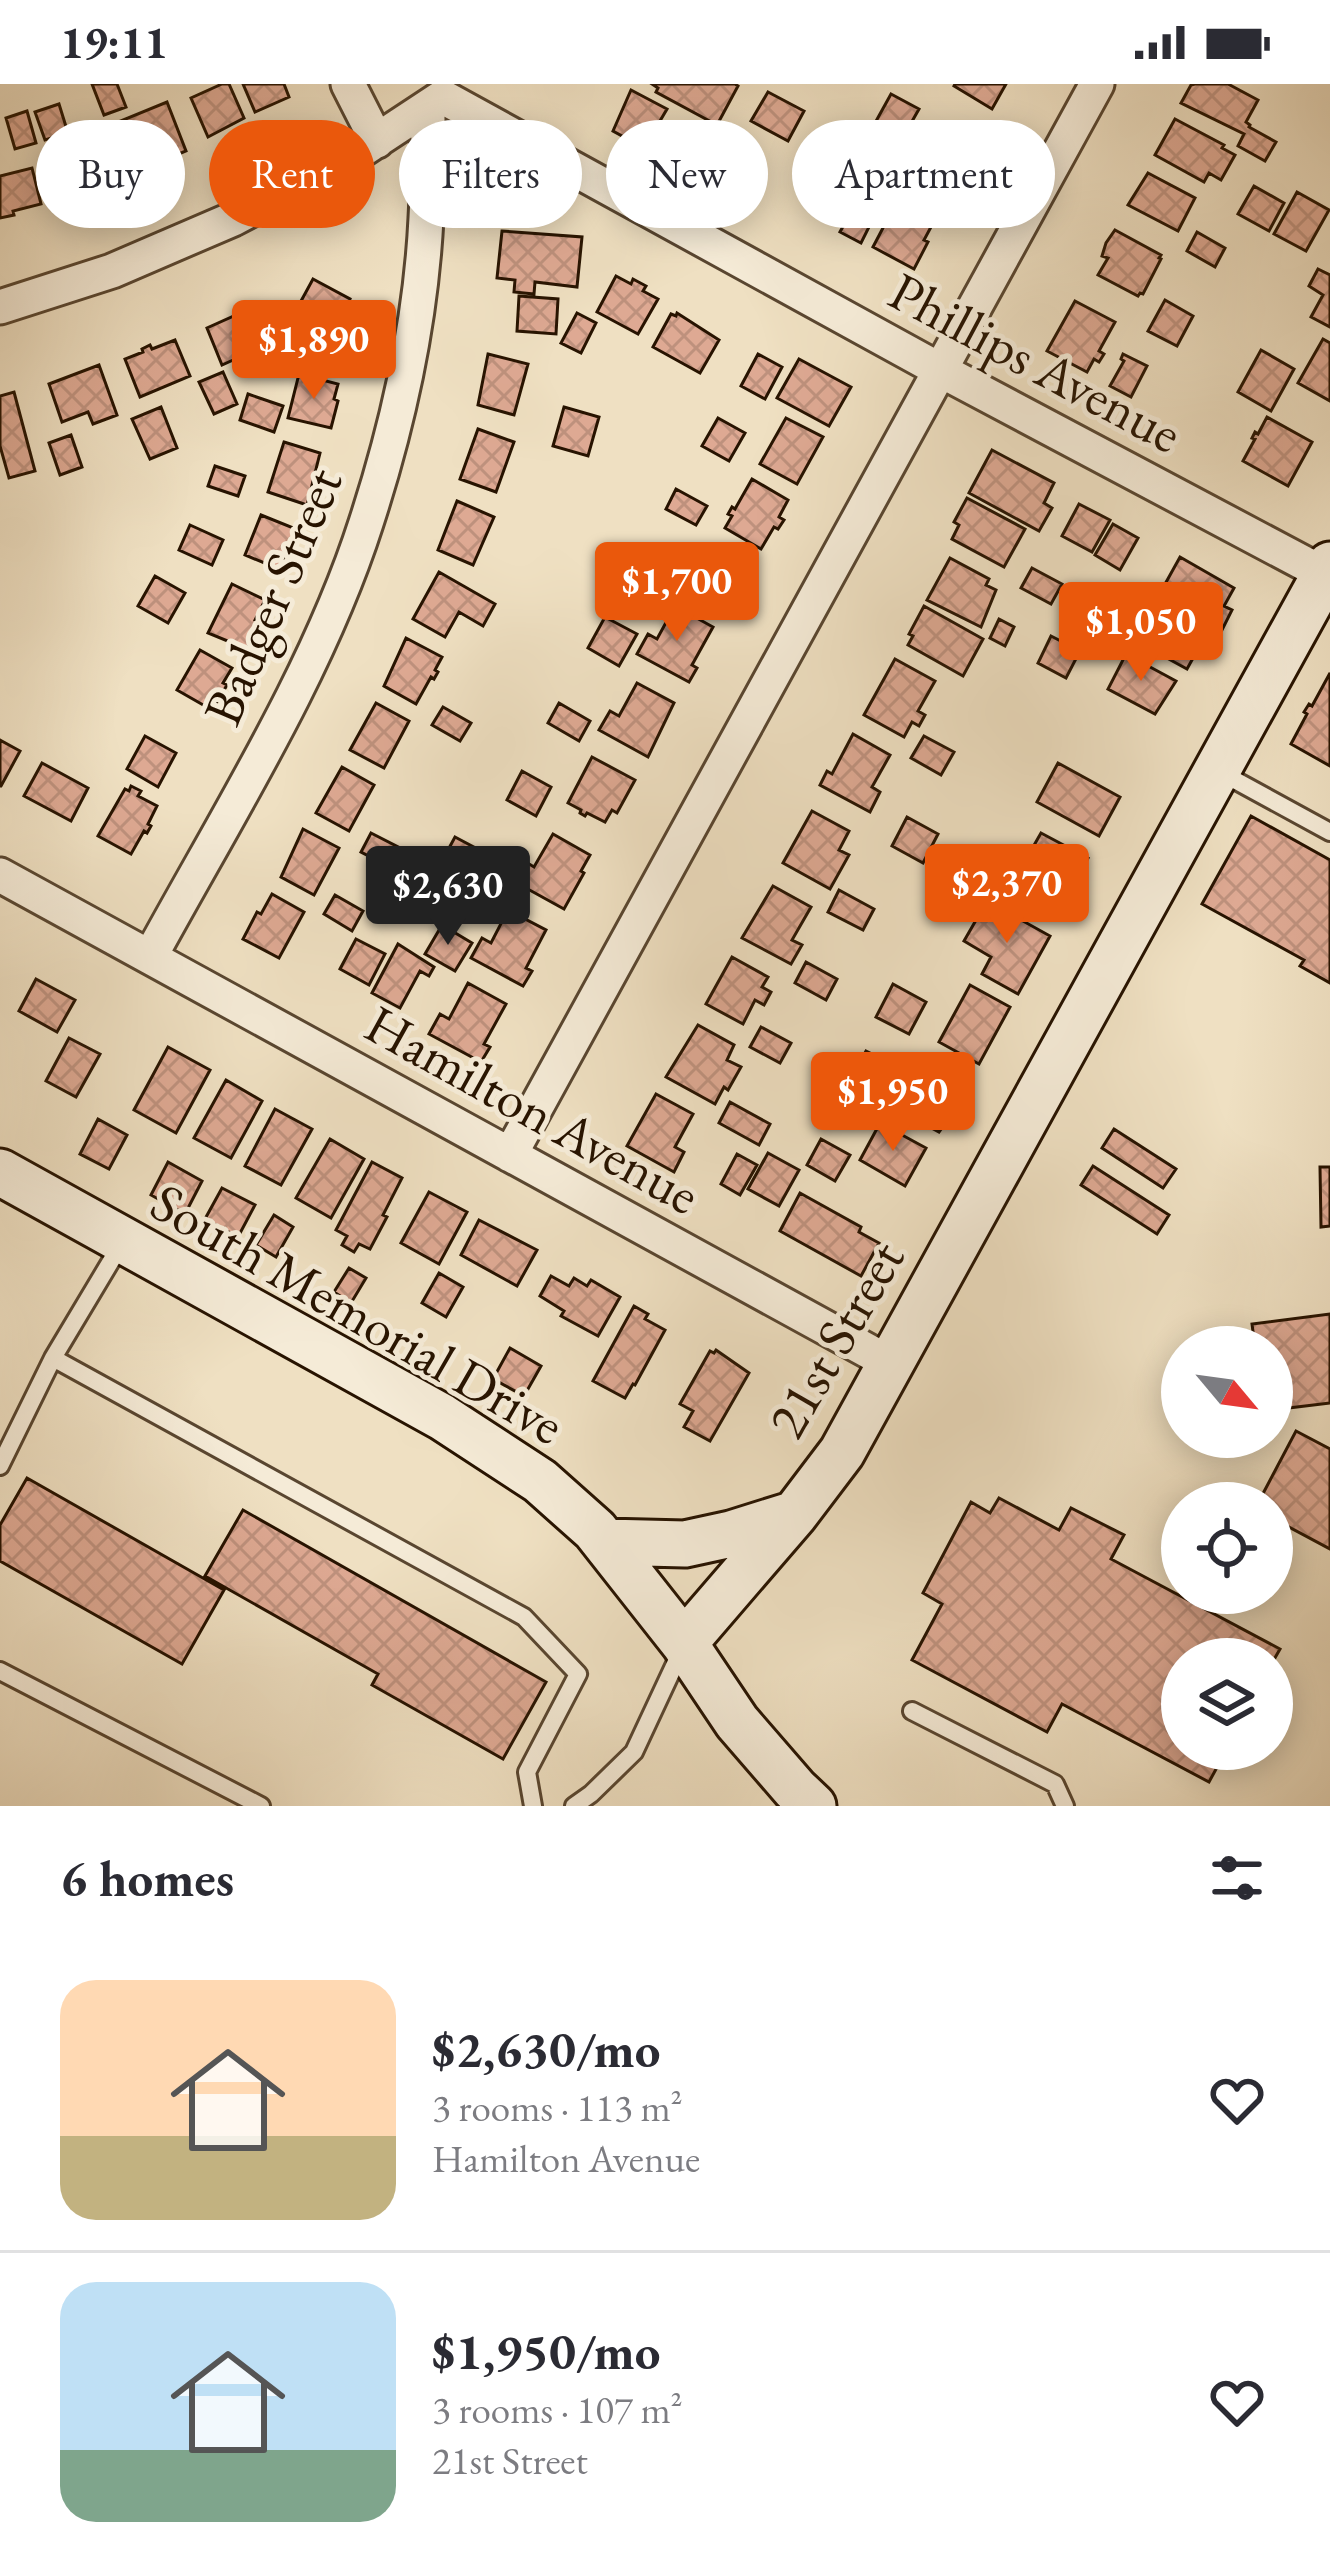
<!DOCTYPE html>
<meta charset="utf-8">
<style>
:root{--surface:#fff;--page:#f2f2f3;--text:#2b2b33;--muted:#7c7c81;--line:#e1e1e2;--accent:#ea580c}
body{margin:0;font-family:"EB Garamond",serif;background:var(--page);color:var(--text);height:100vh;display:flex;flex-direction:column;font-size:45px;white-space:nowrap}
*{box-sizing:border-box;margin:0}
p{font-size:39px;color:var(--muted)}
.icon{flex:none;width:66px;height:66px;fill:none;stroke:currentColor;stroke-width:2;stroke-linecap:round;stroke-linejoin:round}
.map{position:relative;height:1722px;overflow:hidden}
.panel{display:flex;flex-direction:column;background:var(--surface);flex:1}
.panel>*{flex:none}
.banner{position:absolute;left:36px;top:36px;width:1260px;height:108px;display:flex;gap:24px}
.needle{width:78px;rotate:119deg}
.tools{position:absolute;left:1161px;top:1242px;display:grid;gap:24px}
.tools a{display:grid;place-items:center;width:132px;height:132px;border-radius:50%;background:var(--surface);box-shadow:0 6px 30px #0003;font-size:60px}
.price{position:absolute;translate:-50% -102px;padding:0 27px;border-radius:12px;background:var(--accent);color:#fff;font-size:39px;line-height:78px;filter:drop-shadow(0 3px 6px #0008)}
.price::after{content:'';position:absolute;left:50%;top:72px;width:36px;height:27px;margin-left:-18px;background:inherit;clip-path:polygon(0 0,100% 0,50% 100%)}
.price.current{background:#222;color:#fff}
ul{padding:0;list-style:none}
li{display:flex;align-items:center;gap:36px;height:300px;padding:0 60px}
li+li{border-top:3px solid var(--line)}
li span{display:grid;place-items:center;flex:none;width:336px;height:240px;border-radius:36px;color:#555}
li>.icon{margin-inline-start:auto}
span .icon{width:144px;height:144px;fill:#fffc;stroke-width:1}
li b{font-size:51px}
h2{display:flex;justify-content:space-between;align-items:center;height:144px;padding:0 60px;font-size:51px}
.tag{padding:0 42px;border-radius:54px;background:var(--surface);box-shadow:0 6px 30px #0003;font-size:42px;line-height:108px}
.tag.current{background:var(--accent);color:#fff}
.status{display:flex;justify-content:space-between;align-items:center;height:84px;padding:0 60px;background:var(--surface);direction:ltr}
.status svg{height:33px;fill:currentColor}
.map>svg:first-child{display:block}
.building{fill:url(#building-cross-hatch);stroke:#271300;stroke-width:3}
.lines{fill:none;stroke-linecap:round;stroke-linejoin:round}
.lane-casing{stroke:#594630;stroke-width:22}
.street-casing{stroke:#594630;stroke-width:39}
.secondary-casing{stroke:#271300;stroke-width:51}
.lane{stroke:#f5ebd7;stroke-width:16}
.street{stroke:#f5ebd7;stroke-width:33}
.secondary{stroke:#f5ebd7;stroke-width:45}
.labels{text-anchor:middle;stroke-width:10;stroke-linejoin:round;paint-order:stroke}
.street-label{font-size:54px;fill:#271300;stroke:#f5ebd7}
</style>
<div class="status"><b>19:11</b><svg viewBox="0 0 49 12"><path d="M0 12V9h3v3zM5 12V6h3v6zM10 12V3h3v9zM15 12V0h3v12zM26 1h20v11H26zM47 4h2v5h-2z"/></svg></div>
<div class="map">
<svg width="1330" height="1722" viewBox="0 0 1330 1722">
<defs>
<pattern id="building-cross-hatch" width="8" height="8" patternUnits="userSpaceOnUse" patternTransform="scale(3)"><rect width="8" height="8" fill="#dea993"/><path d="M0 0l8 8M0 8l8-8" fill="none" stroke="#be917d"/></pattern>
</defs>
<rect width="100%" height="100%" fill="#efe0c2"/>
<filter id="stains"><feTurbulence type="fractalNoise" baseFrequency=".00167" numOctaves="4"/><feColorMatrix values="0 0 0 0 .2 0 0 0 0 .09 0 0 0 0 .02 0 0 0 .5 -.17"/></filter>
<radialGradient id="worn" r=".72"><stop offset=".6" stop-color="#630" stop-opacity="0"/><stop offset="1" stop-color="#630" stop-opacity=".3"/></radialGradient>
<path class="building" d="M92 0H117L126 23 104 31Z
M222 0H229L244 34 208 53 191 14Z
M243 0H284L289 13 255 28Z
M652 0H735L738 2 717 41 656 8 658 4Z
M955 0H1006L992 25 954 2Z
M1195 0H1228L1258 16 1246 38 1250 41 1249 43 1276 58 1265 77 1238 62 1244 50 1181 19 1191 1Z
M631 6 667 25 644 64 613 47Z
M768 8 804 27 788 57 751 37Z
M891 10 919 25 902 55 875 39Z
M167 18 186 67 150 82 147 75 135 80 118 38Z
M59 20 68 49 45 56 35 28Z
M27 27 36 59 15 65 6 34Z
M1175 35 1224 61 1222 64 1235 71 1221 96 1209 89 1204 98 1155 71Z
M706 45 742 65 720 103 685 83Z
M929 51 969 72 942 123 902 102Z
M103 58 116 96 101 101 102 106 96 108 94 104 77 110 64 72Z
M32 84 41 120 13 127 14 131 0 134V92Z
M1148 89 1195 114 1178 147 1128 121Z
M1254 102 1284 119 1269 147 1238 130Z
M1297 108 1329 126 1306 167 1274 150Z
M857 117 877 127 861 159 840 148Z
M895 121 932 141 924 156 928 158 914 185 873 163Z
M1115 146 1161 171 1159 174 1161 175 1143 210 1140 209 1138 212 1098 191 1108 174 1102 172 1106 159Z
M502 147 582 153 577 203 535 198 534 210 514 208 515 196 497 194Z
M1197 148 1225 164 1215 183 1187 167Z
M1318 185 1330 191V243L1311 233 1323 211 1309 202Z
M616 192 631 200 633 195 646 202 643 207 658 215 638 250 597 228Z
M313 195 350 215 328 260 306 248 311 239 294 230Z
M519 212 558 215 556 250 517 247Z
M1165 216 1193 232 1177 262 1148 247Z
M1075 217 1115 238 1099 267 1104 270 1099 278 1094 275 1087 288 1047 267Z
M245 227 267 272 246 281 242 272 222 281 207 244Z
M577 229 596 239 581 269 561 259Z
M677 229 719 256 700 289 653 263 671 230 676 232Z
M1323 255 1330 259V317L1298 299Z
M175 256 190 292 140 313 125 275 143 268 142 265 150 261 152 265Z
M333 260 346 264 338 290 303 278 307 266 312 267 314 261 331 267Z
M1261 266 1294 285 1271 327 1238 308Z
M488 270 528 280 514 331 478 321Z
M758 270 782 283 765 315 741 302Z
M1123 270 1147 282 1131 313 1110 302 1124 277 1121 275Z
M799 275 851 303 829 342 777 314Z
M99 281 117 331 93 340 88 328 62 338 49 300Z
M223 288 237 320 214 330 199 298Z
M299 290 338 300 334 315 338 317 331 344 288 334Z
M14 308 35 387 9 394 0 362V312Z
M248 310 283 322 274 348 240 336Z
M161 323 177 364 150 375 132 335Z
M564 323 599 333 588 372 553 362Z
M1267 333 1312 358 1288 402 1243 377 1255 355 1252 354 1255 348 1258 350Z
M718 334 745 349 729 377 702 362Z
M786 334 823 353 797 400 760 380Z
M478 345 514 358 496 408 460 395Z
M71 351 82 383 60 391 49 359Z
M284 358 320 369 307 421 268 408Z
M992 366 1054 399 1044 419 1052 424 1039 447 969 409Z
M215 382 245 392 238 412 208 402Z
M752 395 788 416 779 433 784 436 778 445 774 443 761 465 725 444 732 432 728 430 732 423 735 425Z
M676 405 707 422 696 441 666 425Z
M967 414 1025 445 1004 483 952 455 959 441 954 438Z
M457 417 494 433 473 481 438 466Z
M1079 420 1110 436 1092 468 1062 452Z
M261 431 296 445 279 485 245 471Z
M1113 440 1138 454 1120 486 1095 471Z
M190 441 223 456 212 481 179 466Z
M705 460 715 466 717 461 753 481 727 527 691 507 700 491 692 486Z
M645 471 671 485 660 505 634 491Z
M1180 473 1234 504 1224 522 1232 526 1222 546 1159 511Z
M950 474 989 495 986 501 996 506 981 543 927 516Z
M1032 484 1062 500 1051 520 1021 504Z
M439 488 495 520 483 542 459 528 445 553 413 535Z
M155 492 185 509 168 539 138 522Z
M232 500 265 516 255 536 259 538 247 565 208 549Z
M1099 513 1128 528 1113 555 1085 539Z
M1154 518 1208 547 1187 585 1134 556Z
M675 522 713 543 692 581 697 584 689 598 637 570 648 550 657 555Z
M924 522 983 555 963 592 908 561 913 552 909 550Z
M605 533 637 550 619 582 588 564Z
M999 535 1014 543 1005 562 990 554Z
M1051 552 1080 567 1066 594 1038 579Z
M406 554 442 573 435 586 438 588 434 595 431 593 416 620 384 602Z
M200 566 232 584 223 599 227 601 212 626 177 606Z
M1126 570 1176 597 1155 630 1108 605Z
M895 575 935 597 918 627 925 631 919 642 912 638 904 653 864 631Z
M1330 589V682L1291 660 1307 630 1304 628 1309 620 1312 622Z
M637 599 674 619 648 673 599 646 610 627 619 632Z
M376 619 409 637 384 684 350 666Z
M559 619 590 637 579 657 548 639Z
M443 623 471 639 460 657 432 641Z
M853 650 890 671 872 703 880 708 870 728 820 701 827 687 832 690Z
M145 652 176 669 158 703 127 685Z
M924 652 954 668 941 691 911 674Z
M0 656 20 667 1 702H0Z
M592 673 635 696 617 729 612 726 605 738 587 729 585 732 580 729 581 726 568 719Z
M42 679 88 704 71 737 24 712Z
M1058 679 1120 713 1099 752 1037 718Z
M342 683 374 701 349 747 316 729Z
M522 687 551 703 536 732 507 716Z
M131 702 141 707 138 712 157 722 148 740 151 742 147 749 144 747 131 770 98 752 125 705 129 707Z
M812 727 849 747 839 766 849 771 830 805 783 779Z
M1251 732 1330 776V899L1300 882 1304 876 1202 820Z
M907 733 938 750 923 779 892 762Z
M303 745 339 764 314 811 281 793Z
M371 749 402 765 392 784 361 768Z
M1041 749 1088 774 1068 811 1054 803 1043 824 1009 805Z
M553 750 590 771 581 787 584 789 564 825 515 798 526 778 534 783Z
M455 753 483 768 480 775 508 790 497 810 441 779Z
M967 766 1000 785 986 809 954 789Z
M773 802 811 823 792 856 802 861 791 880 742 854Z
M839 806 874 825 863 846 828 828Z
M272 810 304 828 279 874 243 855 257 828 261 830Z
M335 811 363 827 352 847 324 830Z
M987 817 1050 852 1018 910 982 890 991 873 964 857Z
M508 826 546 846 526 884 532 887 523 902 471 874 482 854 491 859Z
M442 841 472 859 455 887 425 870Z
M356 855 385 870 369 901 340 885Z
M398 860 434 883 429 892 420 887 400 924 372 909Z
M732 873 768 893 762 903 771 908 764 921 755 916 743 940 706 920Z
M806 878 837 895 826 916 795 899Z
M36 895 75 916 57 948 19 927Z
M468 899 506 920 484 960 490 963 481 978 429 950 440 930 449 935Z
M893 900 926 918 909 950 876 933Z
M970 901 1010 923 979 980 939 958Z
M698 941 734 961 727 976 741 983 728 1006 724 1003 715 1020 666 993Z
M761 943 791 959 780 979 750 963Z
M69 954 100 970 76 1013 46 997Z
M168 963 210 986 176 1049 134 1026Z
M866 967 898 983 874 1027 843 1011Z
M934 972 970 991 950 1027 952 1030 939 1048 902 1028Z
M226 996 262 1017 231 1074 194 1054Z
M656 1010 693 1030 675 1063 684 1068 674 1088 627 1062Z
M730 1018 770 1040 759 1061 719 1039Z
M275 1025 312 1045 281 1101 245 1082Z
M98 1035 127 1051 109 1085 80 1070Z
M880 1039 926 1064 905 1102 860 1076Z
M1114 1045 1176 1085 1163 1104 1102 1064Z
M330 1055 364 1075 331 1134 296 1114Z
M821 1055 850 1071 835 1097 807 1081Z
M768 1069 799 1086 779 1122 748 1105Z
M737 1070 757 1081 740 1111 721 1100Z
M168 1078 202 1097 185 1130 151 1111Z
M372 1078 402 1094 383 1131 387 1133 370 1165 359 1160 354 1168 342 1161 347 1152 336 1146Z
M1093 1082 1169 1131 1157 1150 1081 1101Z
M1320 1083H1330V1142L1321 1143Z
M222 1104 255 1121 238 1153 205 1135Z
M429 1108 467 1128 439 1180 401 1159Z
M800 1109 861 1143 859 1148 879 1159 861 1192 780 1147Z
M274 1131 293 1143 276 1173 256 1161Z
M479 1136 537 1166 517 1202 461 1171Z
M349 1184 366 1194 351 1219 334 1208Z
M439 1189 463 1203 446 1233 422 1219Z
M551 1192 569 1202 574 1194 587 1202 591 1196 620 1213 598 1252 561 1232 564 1227 540 1212Z
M634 1222 648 1230 645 1235 665 1246 635 1301 633 1300 625 1314 593 1297Z
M1330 1230V1319L1272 1326V1263H1255L1252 1240Z
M510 1264 541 1282 524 1312 493 1295Z
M716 1266 749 1289 710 1357 684 1343 693 1327 680 1320 710 1267 714 1269Z
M1296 1347 1330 1365V1465L1272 1434V1419H1258Z
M27 1394 224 1506 182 1580 0 1477V1441Z
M999 1414 1059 1446 1071 1424 1124 1451 1111 1475 1280 1565 1272 1579V1575H1182V1665H1227L1209 1698 1062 1620 1047 1648 912 1576 942 1520 923 1509 971 1418 990 1429Z
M243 1426 546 1598 503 1675 372 1601 378 1590 205 1492Z"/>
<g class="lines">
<defs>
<path id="lane" d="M1220 688 1330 748
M123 1157 53 1274 524 1533 578 1590 527 1688 533 1722
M0 1382 53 1274
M0 1587 261 1722
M912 1627 1055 1700 1065 1722
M574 1722 591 1710 634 1668 683 1563"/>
<path id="street" d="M348 0 377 57
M443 13 940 286 1330 493
M0 223 112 187 233 135 350 74 441 14
M0 791 890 1279
M150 873C225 735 318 589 366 439 398 341 421 237 426 134 428 98 428 61 428 24
M510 1071 1097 0"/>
<path id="secondary" d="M0 1088 442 1333 540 1397 595 1446 684 1559 737 1638 795 1705 813 1722
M605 1458 685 1460 731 1450 795 1430
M684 1559 795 1430 842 1368 1330 481"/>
</defs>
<use href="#lane" class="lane-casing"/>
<use href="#street" class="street-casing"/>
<use href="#secondary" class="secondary-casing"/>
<use href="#lane" class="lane"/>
<use href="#street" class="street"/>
<use href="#secondary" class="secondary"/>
</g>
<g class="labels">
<g class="street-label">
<text transform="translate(1036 278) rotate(28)" y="19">Phillips Avenue</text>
<text transform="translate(272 512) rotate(-67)" y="19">Badger Street</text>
<text transform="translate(533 1025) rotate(29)" y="19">Hamilton Avenue</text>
<text transform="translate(358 1229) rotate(30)" y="19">South Memorial Drive</text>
<text transform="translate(835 1255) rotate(-60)" y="19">21st Street</text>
</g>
</g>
<rect width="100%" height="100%" filter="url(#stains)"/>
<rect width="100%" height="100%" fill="url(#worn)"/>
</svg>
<div class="tools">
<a><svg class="needle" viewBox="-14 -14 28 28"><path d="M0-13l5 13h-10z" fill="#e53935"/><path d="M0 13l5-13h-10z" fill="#7c7c81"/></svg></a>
<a><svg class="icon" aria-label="locate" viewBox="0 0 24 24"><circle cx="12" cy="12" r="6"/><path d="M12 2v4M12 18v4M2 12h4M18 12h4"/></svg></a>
<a><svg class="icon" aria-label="layers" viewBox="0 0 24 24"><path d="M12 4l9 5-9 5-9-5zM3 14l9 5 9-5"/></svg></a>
</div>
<b class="price" style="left:314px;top:318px">$1,890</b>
<b class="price" style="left:677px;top:560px">$1,700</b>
<b class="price" style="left:1141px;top:600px">$1,050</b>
<b class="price" style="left:1007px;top:862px">$2,370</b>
<b class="price current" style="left:448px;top:864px">$2,630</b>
<b class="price" style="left:893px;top:1070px">$1,950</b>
<div class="banner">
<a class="tag">Buy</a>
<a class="tag current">Rent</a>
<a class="tag">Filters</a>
<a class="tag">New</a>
<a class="tag">Apartment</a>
</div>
</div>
<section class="panel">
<h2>6 homes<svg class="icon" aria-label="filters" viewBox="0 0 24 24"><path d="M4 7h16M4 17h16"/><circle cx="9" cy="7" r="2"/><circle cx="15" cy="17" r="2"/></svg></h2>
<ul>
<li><span style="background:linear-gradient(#ffd9b3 65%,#c2b280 0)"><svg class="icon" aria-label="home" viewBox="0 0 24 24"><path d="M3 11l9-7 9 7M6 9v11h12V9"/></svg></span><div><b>$2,630/mo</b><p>3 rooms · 113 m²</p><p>Hamilton Avenue</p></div><svg class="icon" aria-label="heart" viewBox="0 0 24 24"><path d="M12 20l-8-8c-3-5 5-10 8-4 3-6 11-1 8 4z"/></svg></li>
<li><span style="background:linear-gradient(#bfe0f5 70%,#7fa58c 0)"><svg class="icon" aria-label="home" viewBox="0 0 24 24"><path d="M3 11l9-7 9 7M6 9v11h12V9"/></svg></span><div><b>$1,950/mo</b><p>3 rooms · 107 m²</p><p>21st Street</p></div><svg class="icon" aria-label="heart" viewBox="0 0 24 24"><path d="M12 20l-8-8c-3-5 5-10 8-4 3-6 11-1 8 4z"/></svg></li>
</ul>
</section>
